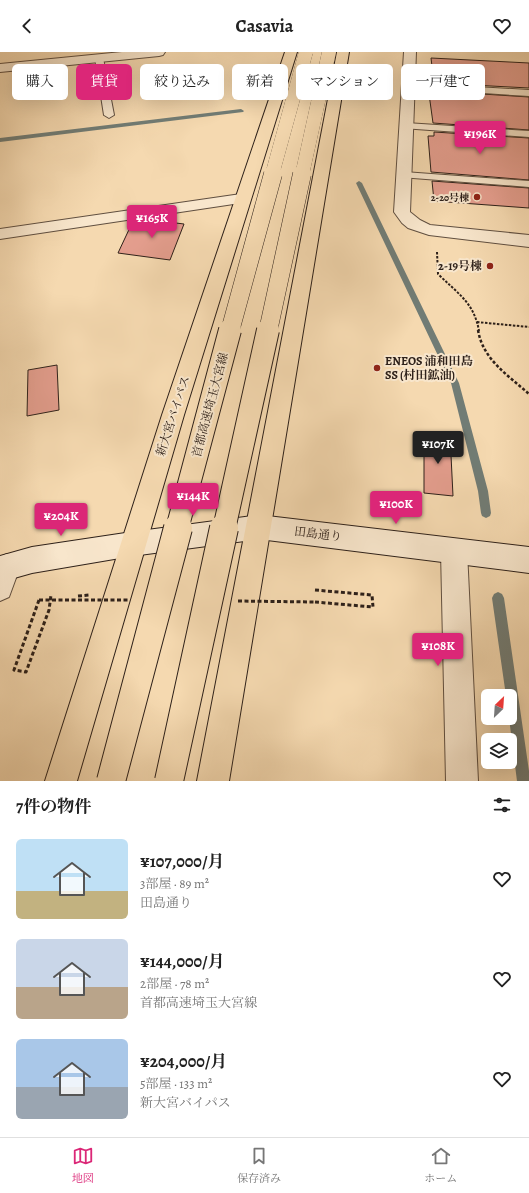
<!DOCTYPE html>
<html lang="ja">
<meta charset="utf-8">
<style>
:root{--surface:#fff;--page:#f2f2f2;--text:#222;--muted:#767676;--line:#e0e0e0;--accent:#db2777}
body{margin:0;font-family:Alegreya,"Noto Serif JP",serif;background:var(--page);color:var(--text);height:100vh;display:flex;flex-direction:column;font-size:15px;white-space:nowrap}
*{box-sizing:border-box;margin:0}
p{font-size:13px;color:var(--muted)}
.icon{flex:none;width:22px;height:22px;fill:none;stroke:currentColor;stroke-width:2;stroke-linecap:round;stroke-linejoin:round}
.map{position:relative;height:729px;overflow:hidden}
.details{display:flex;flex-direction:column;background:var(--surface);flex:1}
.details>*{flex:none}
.guide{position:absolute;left:12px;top:12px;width:505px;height:36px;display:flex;gap:8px}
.needle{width:26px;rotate:25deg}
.fabs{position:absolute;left:481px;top:637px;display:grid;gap:8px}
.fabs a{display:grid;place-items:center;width:36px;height:36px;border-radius:6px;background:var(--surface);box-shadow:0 4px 16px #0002;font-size:20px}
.price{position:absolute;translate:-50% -34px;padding:0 9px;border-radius:4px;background:var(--accent);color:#fff;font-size:13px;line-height:26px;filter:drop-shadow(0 1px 2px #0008)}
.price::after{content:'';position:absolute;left:50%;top:24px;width:12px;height:9px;margin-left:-6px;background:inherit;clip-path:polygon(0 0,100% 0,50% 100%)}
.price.on{background:#222;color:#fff}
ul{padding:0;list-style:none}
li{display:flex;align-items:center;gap:12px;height:100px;padding:0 16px}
li span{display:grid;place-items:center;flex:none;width:112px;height:80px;border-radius:6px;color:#555}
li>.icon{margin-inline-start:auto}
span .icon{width:48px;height:48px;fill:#fffc;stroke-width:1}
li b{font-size:17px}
h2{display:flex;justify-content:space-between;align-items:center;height:48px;padding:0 16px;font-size:17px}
.tag{padding:0 14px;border-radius:6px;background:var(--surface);box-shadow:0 4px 16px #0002;font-size:14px;line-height:36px}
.tag.on{background:var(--accent);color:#fff}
header{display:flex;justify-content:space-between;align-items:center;height:52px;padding:0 16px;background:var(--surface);font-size:18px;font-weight:600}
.tab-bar{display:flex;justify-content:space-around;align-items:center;height:56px;border-top:1px solid var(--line);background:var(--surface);font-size:11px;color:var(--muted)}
.tab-bar a{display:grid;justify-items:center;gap:2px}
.tab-bar .on{color:var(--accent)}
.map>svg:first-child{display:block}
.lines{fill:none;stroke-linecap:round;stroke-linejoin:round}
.stream{fill:#717c75;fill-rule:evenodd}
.building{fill:#e49e8e;stroke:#2e211a}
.lane-casing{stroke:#604f40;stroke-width:2}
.street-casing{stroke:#604f40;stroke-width:2}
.secondary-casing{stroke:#2e211a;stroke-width:2}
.highway-casing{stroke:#2e211a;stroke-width:2}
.path-far2{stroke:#2e211a;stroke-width:2;stroke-dasharray:2.5 1.5;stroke-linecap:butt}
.path-far1{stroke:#2e211a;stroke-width:2.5;stroke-dasharray:3 2;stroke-linecap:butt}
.path{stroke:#2e211a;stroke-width:3;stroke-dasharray:4 2.5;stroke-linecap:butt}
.lane{fill:#f8e6cc;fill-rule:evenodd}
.street{fill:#f8e6cc;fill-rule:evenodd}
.secondary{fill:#f8e6cc;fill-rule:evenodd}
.highway{fill:#f5d9b0;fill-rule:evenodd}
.highway-bridge-far3-casing{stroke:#2e211a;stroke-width:14;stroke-linecap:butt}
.highway-bridge-far2-casing{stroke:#2e211a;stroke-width:19;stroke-linecap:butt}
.highway-bridge-far1-casing{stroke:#2e211a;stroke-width:24;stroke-linecap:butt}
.highway-bridge-casing{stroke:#2e211a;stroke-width:30;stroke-linecap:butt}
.path-bridge{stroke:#2e211a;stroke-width:3;stroke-dasharray:4 2.5;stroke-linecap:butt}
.highway-bridge-far3{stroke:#f5d9b0;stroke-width:14}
.highway-bridge-far2{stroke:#f5d9b0;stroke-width:18}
.highway-bridge-far1{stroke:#f5d9b0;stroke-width:22}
.highway-bridge{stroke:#f5d9b0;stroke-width:28}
.poi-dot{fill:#8f2418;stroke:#f8e6cc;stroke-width:1.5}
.labels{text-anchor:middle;stroke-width:4;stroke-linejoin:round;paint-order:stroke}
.far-poi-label{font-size:10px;font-weight:bold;fill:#2e211a;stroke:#f8e6cc;text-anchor:end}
.poi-label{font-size:12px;font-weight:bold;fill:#2e211a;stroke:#f8e6cc;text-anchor:end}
.street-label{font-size:12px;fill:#2e211a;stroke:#f8e6cc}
</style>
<header><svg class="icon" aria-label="back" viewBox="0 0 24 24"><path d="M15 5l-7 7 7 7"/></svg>Casavia<svg class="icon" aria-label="heart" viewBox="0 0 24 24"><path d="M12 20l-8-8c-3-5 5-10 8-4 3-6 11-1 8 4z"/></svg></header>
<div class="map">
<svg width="529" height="729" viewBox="0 0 529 729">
<rect width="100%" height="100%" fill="#f5d9b0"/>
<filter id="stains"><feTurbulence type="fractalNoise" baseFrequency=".005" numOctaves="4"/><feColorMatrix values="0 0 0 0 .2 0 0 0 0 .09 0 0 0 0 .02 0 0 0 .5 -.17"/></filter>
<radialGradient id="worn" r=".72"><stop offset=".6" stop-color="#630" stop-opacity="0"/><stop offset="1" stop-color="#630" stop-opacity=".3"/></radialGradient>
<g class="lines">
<path class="stream" d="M241 57 244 59 243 60 0 90V86Z
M359 129 362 131 459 331 488 439 491 461 490 464 486 466 482 464 481 461 478 439 451 331 356 131Z
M498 540 502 542 504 546 529 719V729H517L509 666 510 644H506L492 546 494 542Z"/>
</g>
<path class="building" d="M431 6 529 11V36L434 31Z
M435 39 529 45V78L433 71 429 42H435Z
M434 80 529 86V128L431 120 428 84H434Z
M432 129 529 136V156L434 149Z
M144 167 184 172 170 208 118 201 133 169Z
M57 313 59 358 27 364 28 318Z
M424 380 450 383 453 444 424 441Z"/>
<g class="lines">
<defs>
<path id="lane" d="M99 3 103 6 114 63 109 66 104 63 95 6Z
M408 31 529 38V44L405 36 403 34Z
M406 71 529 79V85L402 76 401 74Z
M404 120 529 129V135L400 125 398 123Z"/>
<path id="street" d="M122 0H165L163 3 159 4 0 20V12Z
M404 0H416L410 160 420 168 430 173 529 183V195L429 183 408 176 402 171 394 160Z
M241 142 247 144 249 147 247 150 0 187V177Z
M454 487 463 490 467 499 478 729H446L441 499 445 490Z
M7 502 16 506 20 515 9 545 0 549V505Z"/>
<path id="secondary" d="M259 463 529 495V521L259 487 132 504 32 521 0 530V504L32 495 132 480Z"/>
<path id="highway" d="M285 0H297L184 363 77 729H45L162 363Z
M337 0H349L229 729H197Z"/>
</defs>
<use href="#lane" class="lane-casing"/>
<use href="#street" class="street-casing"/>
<use href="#secondary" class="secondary-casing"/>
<use href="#highway" class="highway-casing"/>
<path class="path-far2" d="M437 200 438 222C457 241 474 250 479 279
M477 270 529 275"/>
<path class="path-far1" d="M478 278C483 308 508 323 529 342"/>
<path class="path" d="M315 538 372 543 373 555 315 550
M78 544 89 543
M39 548 14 618 26 620 49 558 51 543"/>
<use href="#lane" class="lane"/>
<use href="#street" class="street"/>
<use href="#secondary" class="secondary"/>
<use href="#highway" class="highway"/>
<defs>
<path id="highway-bridge-far3" d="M272 123 306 0
M302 123 329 0"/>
<path id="highway-bridge-far2" d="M230 279 273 122
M268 279 302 122"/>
<path id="highway-bridge-far1" d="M177 477 230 278
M224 477 268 278"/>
<path id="highway-bridge" d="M111 729 178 476
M169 729 224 476"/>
</defs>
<use href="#highway-bridge-far3" class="highway-bridge-far3-casing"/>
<use href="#highway-bridge-far2" class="highway-bridge-far2-casing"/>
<use href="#highway-bridge-far1" class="highway-bridge-far1-casing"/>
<use href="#highway-bridge" class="highway-bridge-casing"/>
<path class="path-bridge" d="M39 548H129
M238 549 315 550"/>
<use href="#highway-bridge-far3" class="highway-bridge-far3"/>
<use href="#highway-bridge-far2" class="highway-bridge-far2"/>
<use href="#highway-bridge-far1" class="highway-bridge-far1"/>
<use href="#highway-bridge" class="highway-bridge"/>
</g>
<g class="poi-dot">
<circle cx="477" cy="145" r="4"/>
<circle cx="490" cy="214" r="4"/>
<circle cx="377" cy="316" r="4"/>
</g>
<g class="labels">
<g class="far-poi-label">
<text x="469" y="149">2-20号棟</text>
</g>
<g class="poi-label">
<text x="482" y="218">2-19号棟</text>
<text x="385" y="313" text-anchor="start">ENEOS 浦和田島<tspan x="385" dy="14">SS (村田鉱油)</tspan></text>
</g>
<g class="street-label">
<text transform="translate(210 353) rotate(-75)" y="4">首都高速埼玉大宮線</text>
<text transform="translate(173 364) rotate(-72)" y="4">新大宮バイパス</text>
<text transform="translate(318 482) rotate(7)" y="4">田島通り</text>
</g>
</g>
<rect width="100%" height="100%" filter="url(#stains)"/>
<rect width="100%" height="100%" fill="url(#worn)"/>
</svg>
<div class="fabs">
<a><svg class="needle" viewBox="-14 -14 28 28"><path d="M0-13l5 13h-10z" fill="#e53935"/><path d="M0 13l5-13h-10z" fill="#767676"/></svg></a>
<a><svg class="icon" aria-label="layers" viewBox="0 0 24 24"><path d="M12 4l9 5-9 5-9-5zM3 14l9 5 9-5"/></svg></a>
</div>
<b class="price" style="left:480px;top:103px">¥196K</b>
<b class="price" style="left:152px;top:187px">¥165K</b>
<b class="price on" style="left:438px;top:413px">¥107K</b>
<b class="price" style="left:193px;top:465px">¥144K</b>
<b class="price" style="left:396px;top:473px">¥100K</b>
<b class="price" style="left:61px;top:485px">¥204K</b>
<b class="price" style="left:438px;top:615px">¥108K</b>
<div class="guide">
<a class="tag">購入</a>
<a class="tag on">賃貸</a>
<a class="tag">絞り込み</a>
<a class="tag">新着</a>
<a class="tag">マンション</a>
<a class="tag">一戸建て</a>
</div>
</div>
<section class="details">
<h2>7件の物件<svg class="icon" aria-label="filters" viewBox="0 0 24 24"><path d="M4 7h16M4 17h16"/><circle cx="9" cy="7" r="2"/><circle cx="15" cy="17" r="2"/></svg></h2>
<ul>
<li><span style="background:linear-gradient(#bfe0f5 65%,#c2b280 0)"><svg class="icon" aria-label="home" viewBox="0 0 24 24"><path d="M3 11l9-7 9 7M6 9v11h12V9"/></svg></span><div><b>¥107,000/月</b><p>3部屋 · 89 m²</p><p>田島通り</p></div><svg class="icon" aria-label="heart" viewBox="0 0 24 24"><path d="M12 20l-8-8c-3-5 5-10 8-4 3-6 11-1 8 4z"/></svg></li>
<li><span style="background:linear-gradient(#c9d6e8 60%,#b9a48a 0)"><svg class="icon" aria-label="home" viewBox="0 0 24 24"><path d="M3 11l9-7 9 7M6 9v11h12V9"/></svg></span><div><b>¥144,000/月</b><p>2部屋 · 78 m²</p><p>首都高速埼玉大宮線</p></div><svg class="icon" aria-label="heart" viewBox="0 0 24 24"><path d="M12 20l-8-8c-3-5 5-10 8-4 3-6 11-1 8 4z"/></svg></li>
<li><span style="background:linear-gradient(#a9c7e8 60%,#9aa5b1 0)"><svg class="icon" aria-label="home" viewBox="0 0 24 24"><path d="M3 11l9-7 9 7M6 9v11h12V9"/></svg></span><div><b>¥204,000/月</b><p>5部屋 · 133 m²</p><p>新大宮バイパス</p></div><svg class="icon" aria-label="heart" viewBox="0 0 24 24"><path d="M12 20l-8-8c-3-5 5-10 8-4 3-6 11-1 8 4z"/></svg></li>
</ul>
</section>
<nav class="tab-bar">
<a class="on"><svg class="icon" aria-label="map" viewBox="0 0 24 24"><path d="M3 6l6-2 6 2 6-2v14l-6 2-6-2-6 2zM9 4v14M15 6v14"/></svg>地図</a>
<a><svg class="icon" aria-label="saved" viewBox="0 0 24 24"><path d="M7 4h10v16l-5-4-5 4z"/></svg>保存済み</a>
<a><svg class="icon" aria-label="home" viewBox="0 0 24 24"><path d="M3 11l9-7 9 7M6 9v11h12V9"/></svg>ホーム</a>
</nav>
